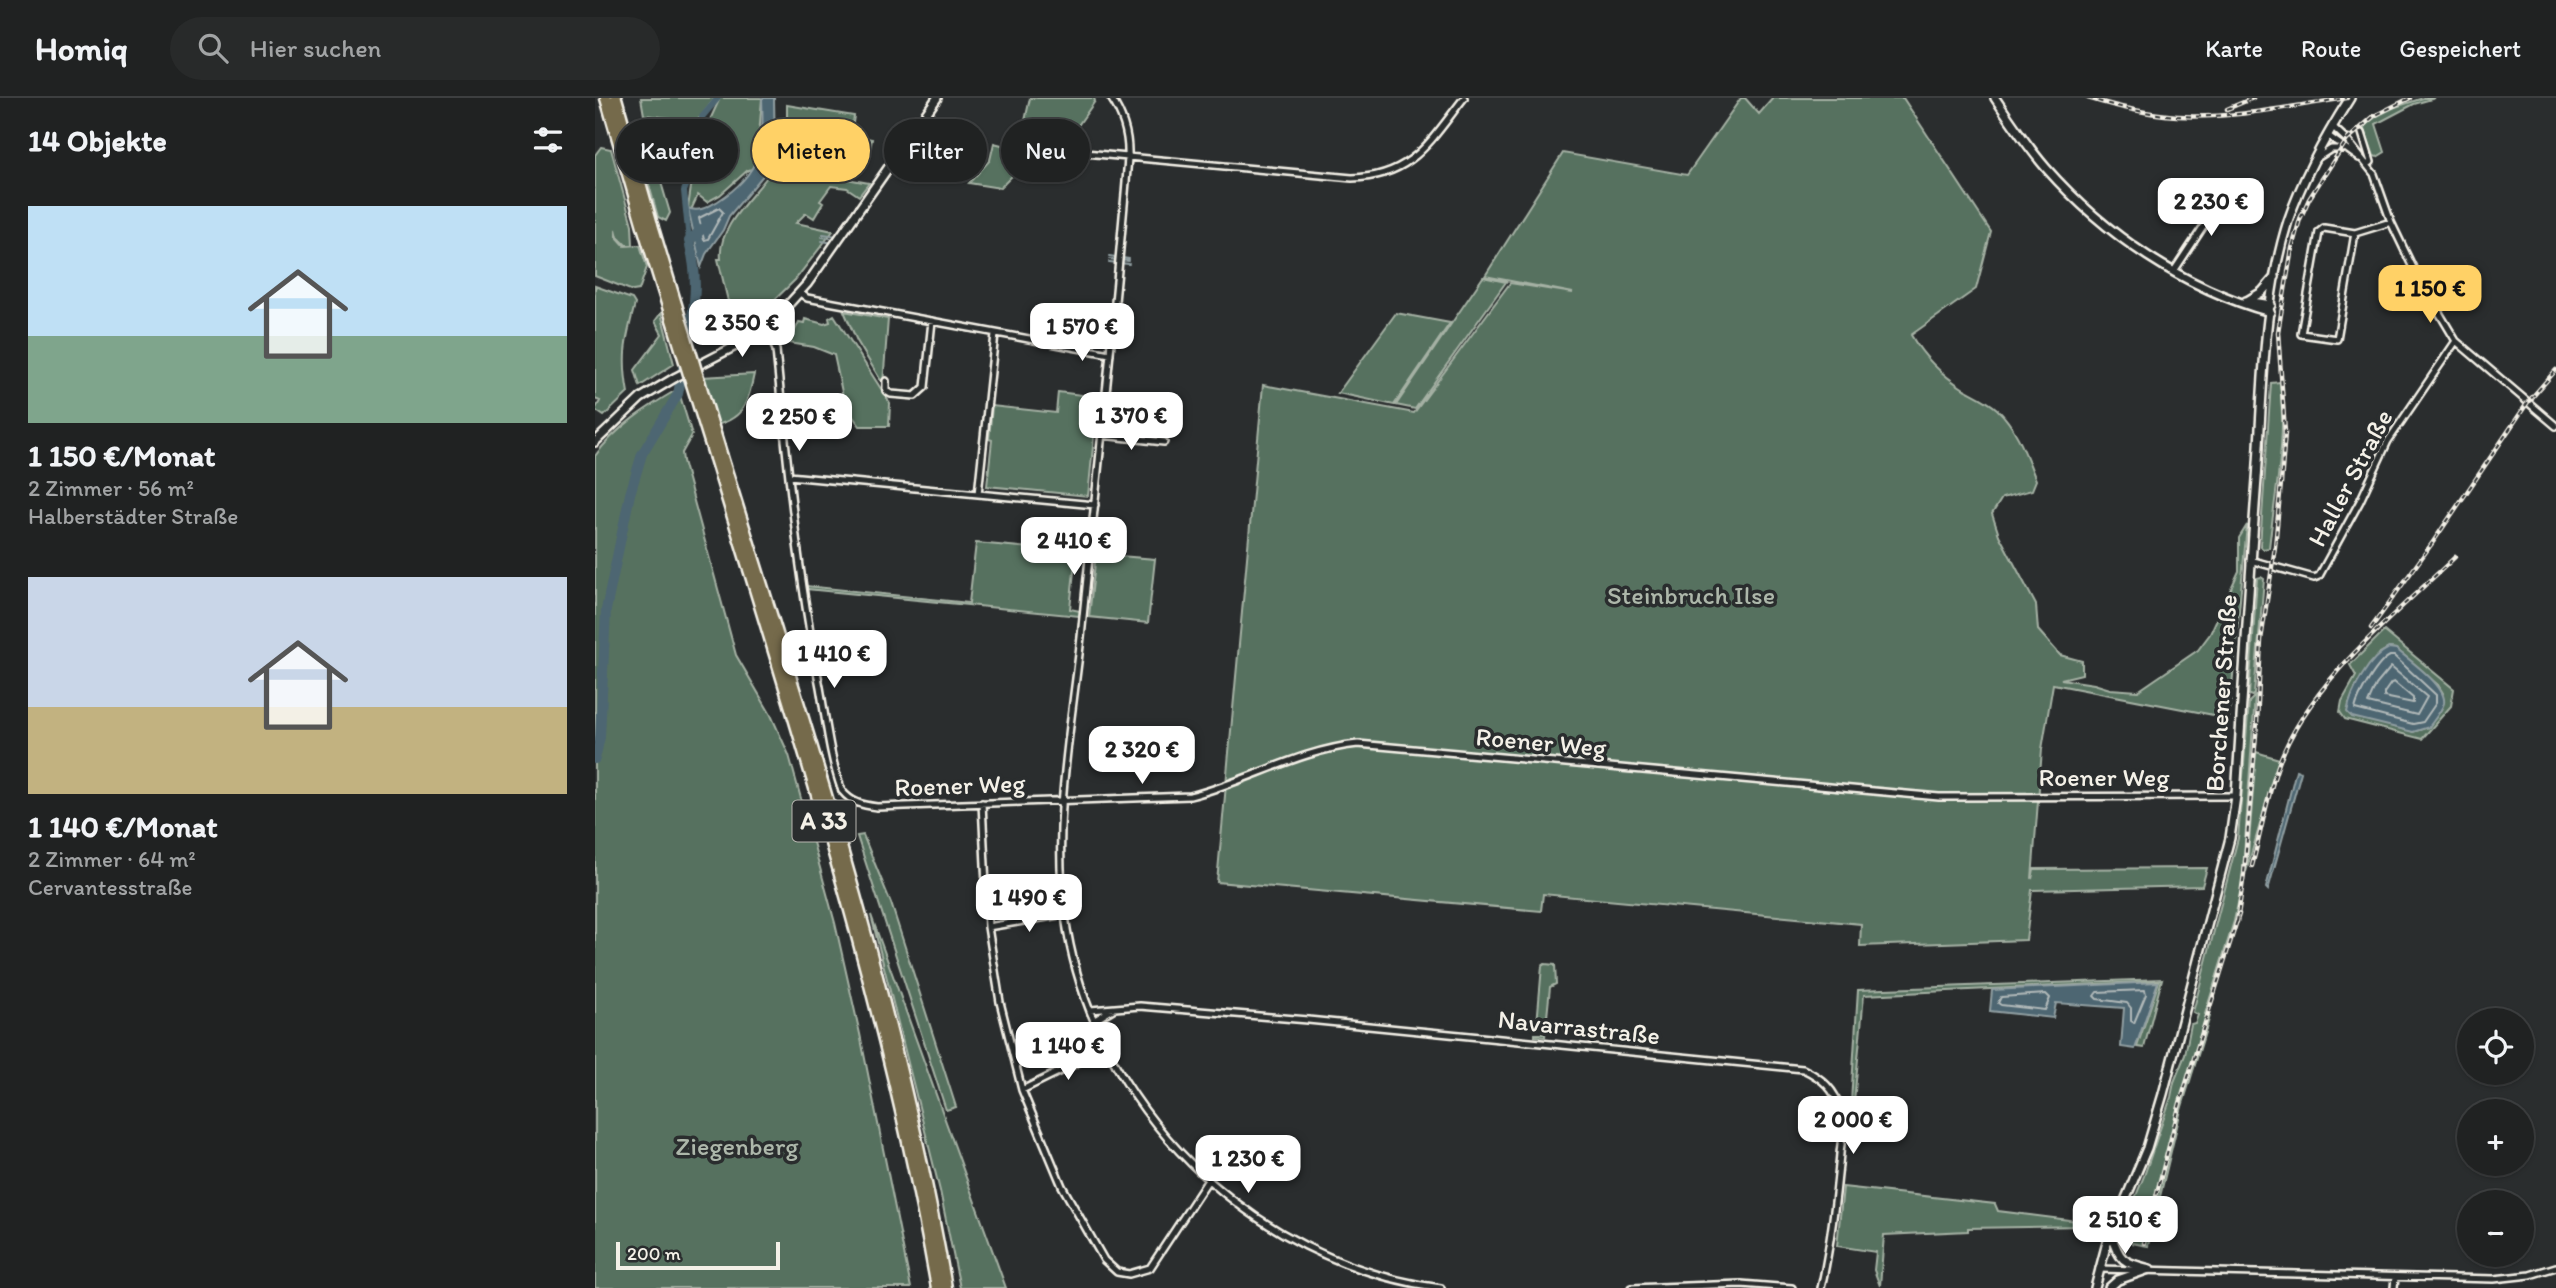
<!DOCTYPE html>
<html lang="de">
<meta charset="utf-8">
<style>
:root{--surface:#202222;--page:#282a2a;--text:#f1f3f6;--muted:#a2a4a5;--line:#3d3f40;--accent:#ffd166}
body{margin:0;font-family:Itim,sans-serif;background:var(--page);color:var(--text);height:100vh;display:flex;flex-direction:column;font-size:26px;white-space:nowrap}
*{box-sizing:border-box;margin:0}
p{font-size:23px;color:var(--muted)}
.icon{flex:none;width:38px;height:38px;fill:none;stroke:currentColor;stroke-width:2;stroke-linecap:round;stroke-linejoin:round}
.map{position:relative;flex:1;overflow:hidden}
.drawer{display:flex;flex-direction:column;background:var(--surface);width:595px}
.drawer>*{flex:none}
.hud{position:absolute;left:21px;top:21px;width:665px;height:63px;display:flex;gap:14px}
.fabs{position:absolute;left:1862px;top:910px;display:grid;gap:14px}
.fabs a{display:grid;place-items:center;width:77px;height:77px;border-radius:50%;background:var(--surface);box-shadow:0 2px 5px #0004,0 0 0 2px var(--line);font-size:35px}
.scale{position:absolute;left:21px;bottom:18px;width:164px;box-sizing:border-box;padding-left:7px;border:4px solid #f4f1e8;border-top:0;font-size:19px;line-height:24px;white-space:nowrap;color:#f4f1e8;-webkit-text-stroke:5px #2a2d2e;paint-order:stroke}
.price{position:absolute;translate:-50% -60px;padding:0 16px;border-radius:14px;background:#fff;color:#222;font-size:23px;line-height:46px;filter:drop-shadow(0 2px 4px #0008)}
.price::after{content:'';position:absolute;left:50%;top:42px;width:21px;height:16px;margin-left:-10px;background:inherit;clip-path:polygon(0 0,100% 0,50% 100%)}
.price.current{background:var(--accent);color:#111}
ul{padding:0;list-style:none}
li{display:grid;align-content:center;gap:14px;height:371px;padding:0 28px}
li span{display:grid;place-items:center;height:217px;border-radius:0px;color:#555}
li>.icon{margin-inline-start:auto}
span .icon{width:126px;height:126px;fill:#fffc;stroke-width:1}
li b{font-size:30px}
h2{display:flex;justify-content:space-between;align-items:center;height:84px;padding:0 28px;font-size:30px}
.chip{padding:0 24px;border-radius:32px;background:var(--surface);box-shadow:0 2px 5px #0004,0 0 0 2px var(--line);font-size:24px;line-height:63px}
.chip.current{background:var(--accent);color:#111}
header{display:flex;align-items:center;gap:42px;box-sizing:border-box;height:98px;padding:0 35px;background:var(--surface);border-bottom:2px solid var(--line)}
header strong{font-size:33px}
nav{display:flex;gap:38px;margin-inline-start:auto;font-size:24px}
.search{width:490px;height:63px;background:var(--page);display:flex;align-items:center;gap:18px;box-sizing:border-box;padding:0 24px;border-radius:38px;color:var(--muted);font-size:26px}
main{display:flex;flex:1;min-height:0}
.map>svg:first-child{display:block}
.green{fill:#56715f;stroke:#a5b1a4;stroke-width:2;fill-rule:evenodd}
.water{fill:#4d6672;stroke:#909ea1;stroke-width:2}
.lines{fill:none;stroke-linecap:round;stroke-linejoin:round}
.shore{stroke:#b1b9b9;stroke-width:2}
.stream{stroke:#909ea1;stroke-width:2}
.canal{stroke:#4d6672;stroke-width:6}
.river{stroke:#4d6672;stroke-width:10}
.street-casing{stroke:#f4f1e8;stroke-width:10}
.secondary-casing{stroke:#f4f1e8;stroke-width:12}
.highway-casing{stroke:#f4f1e8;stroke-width:15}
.street{stroke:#2a2d2e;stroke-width:5}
.secondary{stroke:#2a2d2e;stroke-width:7}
.highway{stroke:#756b4b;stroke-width:10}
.rail-casing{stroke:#f4f1e8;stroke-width:4.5}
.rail{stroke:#2a2d2e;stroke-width:2;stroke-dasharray:5;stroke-linecap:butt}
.highway-bridge-casing{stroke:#f4f1e8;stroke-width:15;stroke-linecap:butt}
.highway-bridge{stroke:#756b4b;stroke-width:10}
.labels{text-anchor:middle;stroke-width:7;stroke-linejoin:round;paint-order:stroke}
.shield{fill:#2a2d2e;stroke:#b7b6b0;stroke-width:2}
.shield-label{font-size:24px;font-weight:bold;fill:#f4f1e8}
.street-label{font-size:26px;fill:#f4f1e8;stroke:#2a2d2e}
.park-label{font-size:26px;fill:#adb7aa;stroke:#2a2d2e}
</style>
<header>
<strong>Homiq</strong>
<div class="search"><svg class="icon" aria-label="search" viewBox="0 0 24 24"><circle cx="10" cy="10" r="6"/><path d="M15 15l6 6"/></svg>Hier suchen</div>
<nav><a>Karte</a><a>Route</a><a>Gespeichert</a></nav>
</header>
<main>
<section class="drawer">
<h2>14 Objekte<svg class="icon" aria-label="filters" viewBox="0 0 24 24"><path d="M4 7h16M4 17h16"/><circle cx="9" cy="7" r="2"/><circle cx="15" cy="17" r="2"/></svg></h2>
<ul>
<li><span style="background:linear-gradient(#bfe0f5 60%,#7fa58c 0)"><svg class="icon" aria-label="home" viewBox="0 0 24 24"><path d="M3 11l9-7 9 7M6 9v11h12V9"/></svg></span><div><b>1 150 €/Monat</b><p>2 Zimmer · 56 m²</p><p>Halberstädter Straße</p></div></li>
<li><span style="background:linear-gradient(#c9d6e8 60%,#c2b280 0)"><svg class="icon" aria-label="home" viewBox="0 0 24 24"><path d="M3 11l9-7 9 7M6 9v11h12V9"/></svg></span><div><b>1 140 €/Monat</b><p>2 Zimmer · 64 m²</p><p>Cervantesstraße</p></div></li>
</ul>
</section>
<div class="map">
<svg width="1961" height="1190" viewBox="0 0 1961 1190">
<rect width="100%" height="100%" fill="#2a2d2e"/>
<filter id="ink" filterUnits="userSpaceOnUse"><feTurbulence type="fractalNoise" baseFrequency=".0143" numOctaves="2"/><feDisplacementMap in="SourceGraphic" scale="14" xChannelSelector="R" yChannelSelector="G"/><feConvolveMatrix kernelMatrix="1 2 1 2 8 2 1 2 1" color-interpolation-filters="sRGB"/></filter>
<g filter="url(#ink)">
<path class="green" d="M46 0H120L102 23 49 17Z
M125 0H167L162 64 158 71 153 72 125 97 112 104 103 97 96 112 93 110 96 89 103 79 108 37Z
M435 0H499L500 3 468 49 463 48 464 35 448 33 442 44 426 41Z
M1146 0H1150L1164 16 1178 0H1308L1396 134 1381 191 1316 237C1329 260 1347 277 1369 291 1380 297 1393 303 1402 311 1422 330 1431 357 1441 382L1437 392 1407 400 1397 416 1404 437 1441 507 1443 532 1465 557 1487 563V576L1466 581 1499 586 1515 591 1543 593 1603 552 1615 536 1644 473V440L1652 427 1634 620 1458 586 1447 651 1437 781 1439 771 1612 770 1607 788 1437 792 1431 842 1265 848 1266 826 948 796 946 813 622 784 668 287 819 315 915 185 978 195 890 178 968 55 1092 77Z
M1828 0H1840L1819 6 1781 26 1790 54 1782 59 1779 58 1770 32 1771 26 1791 12Z
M192 7 259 18 256 37 277 41 274 56 202 45 192 31Z
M42 21 48 23 75 115 71 123 63 119 37 26Z
M399 45 430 53 424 71 405 90 374 85 395 62Z
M188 46 232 53 229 77 274 85 264 98 252 90 236 88 225 103 228 105 219 120 211 115 201 125 238 133 200 182 166 215 168 220 144 239 136 228 137 220 123 161H126C122 127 161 97 177 72 182 64 185 55 188 46Z
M6 49 16 51 37 127 38 147H31L23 139 21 131 22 139 30 148 45 147 52 169 44 192 38 193 0 178V57Z
M888 179 911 184 820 311 801 307Z
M0 188 37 201 40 206C31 241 26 257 33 295L9 318 0 312 5 303 0 301Z
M249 213 293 221 288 286 262 243Z
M66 215 79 266 45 288 40 272 67 236 60 223Z
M801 215 855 225 799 307 743 295Z
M239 217 295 305 294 328H265L250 308 239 257 219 249 194 245 204 224 209 225 210 221 229 226 235 224 234 220Z
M159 276C151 314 146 322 107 331V279Z
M1685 284C1692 340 1680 394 1674 450L1668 451 1665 448 1676 285Z
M83 291 97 337 87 355 88 363 141 557 176 617 194 657 213 726 240 825 265 936 316 1190H0V358C21 329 52 309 83 291Z
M463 294 503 299 493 398 392 388 397 342 394 341 397 308 461 315Z
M381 445 481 454 475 511 485 513 484 518 212 491V488L374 505Z
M501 456 560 461 553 525 494 519Z
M1666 479 1669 481 1659 596 1657 598 1654 597 1662 480Z
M1789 533 1859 591 1856 608 1827 641 1750 621 1745 614 1747 603 1761 578 1755 567ZM1794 550 1801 551 1843 587 1848 595 1834 629 1818 634 1754 605 1785 555Z
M1660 598 1647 788 1639 823 1610 916 1615 918 1586 1012 1553 1148 1537 1145 1528 1130 1549 1078 1576 999 1579 984 1590 957 1596 926 1600 925 1603 917 1598 914 1643 740 1654 604Z
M1661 654 1684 661 1651 774 1653 758Z
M268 737 296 805 361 1009 351 1012 262 738Z
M276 817 411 1190H365L345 1093Z
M950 866 960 867 961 886 955 889 950 939 940 938V936H948L950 931 948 928 942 926 947 868Z
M1567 881 1549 950 1542 949 1564 883 1269 897 1256 1036H1254L1263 892Z
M1248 1089 1400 1106 1403 1113 1506 1126 1501 1139H1491L1492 1128 1373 1130V1133L1289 1137 1285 1188 1279 1172 1281 1154 1242 1148Z"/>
<path class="water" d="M167 0H179L180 52 176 68 134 118 128 132 111 156 106 169 93 110C104 115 114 108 123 103 167 75 169 48 167 0Z
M1794 550 1801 551C1813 561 1852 588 1849 605 1847 613 1838 623 1834 629L1818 634 1757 619 1752 614C1756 593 1774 559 1794 550Z
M1701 672 1706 674 1673 792 1671 790Z
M1563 884 1540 951 1526 949 1529 910 1461 905 1458 920 1395 913 1397 892Z"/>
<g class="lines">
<path class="shore" d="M124 110 128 114 113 141 109 142 104 120Z
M1795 558H1799L1841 597V605L1828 624 1818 626 1760 611C1763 598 1782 564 1795 558Z
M1796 569 1832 599 1822 617 1773 605 1781 587Z
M1799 584 1818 600V605L1789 599V595L1796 585Z
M1550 892 1551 896 1539 925 1536 923V910L1532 905 1502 901 1499 898 1502 894Z
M1451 896 1455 900 1450 912 1406 907 1403 905 1406 899Z"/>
<path class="stream" d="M431 65 433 63
M228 136 242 138
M227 139 241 141
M227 143 239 145
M514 158 534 161
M514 161 534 163
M514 164 534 166"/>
<path class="canal" d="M94 143 89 93 97 74 107 19 123 0"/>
<path class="river" d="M92 245C100 207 104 181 94 143L107 131
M0 661 5 639 11 512 35 396 47 356 83 296 88 270"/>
<defs>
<path id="street" d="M516 0C529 19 534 38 533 60 520 220 502 379 486 539 476 630 457 726 470 818 496 1008 656 1165 846 1190
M1737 28 1752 42 1779 76 1796 124 1820 174 1861 243 1961 328
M1767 35 1776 64 1772 67
M1732 37 1764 60
M425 48 437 50
M434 59 437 50 757 80C817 79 835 43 869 0
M1722 60 1736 51H1748
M1760 135 1742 241 1706 236 1724 134 1729 130 1760 135 1796 124
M1579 173 1632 93
M205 195 212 200 515 256
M172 230 181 252C192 365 203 478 225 589 231 623 235 661 247 693 257 705 267 707 282 709L595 698C652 684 704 652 763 646L1344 699 1641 698
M291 283V293L296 296 320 298 330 289 337 223
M507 337 569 344
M194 378 383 396 400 236
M383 396 500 407
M1655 462 1719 480 1724 478 1765 403 1793 343 1861 243
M387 705 393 829 405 904 427 992 467 1088 509 1162 522 1174 534 1176 555 1170 613 1082
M393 829 470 816
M495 912 545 908 713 922 1208 971C1227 980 1240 991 1246 1013 1250 1026 1246 1042 1245 1056 1241 1101 1236 1146 1226 1190
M500 922 518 911
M427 992 512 950
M1504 1171 1899 1181 1935 1177 1961 1169
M1036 1190 1146 1186 1197 1190
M1799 1190 1800 1179"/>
<path id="secondary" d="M1400 0C1416 24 1432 48 1451 70 1510 137 1589 190 1675 214
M1651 203 1676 207
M1652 203 1667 194 1680 179
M0 344 46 300 81 279 158 239 172 230 212 186 342 0
M1516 1136C1525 1163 1527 1164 1555 1171
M1500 1190 1511 1148 1552 1050 1568 996 1635 740 1641 698C1648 592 1654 486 1662 381 1668 296 1667 205 1693 123 1708 79 1730 39 1755 0
M1514 1190 1523 1182 1554 1171"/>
<path id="highway" d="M11 0 48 128
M21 0 57 127
M127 359C212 633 302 907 351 1190
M120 360C203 634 293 908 342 1190"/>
</defs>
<use href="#street" class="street-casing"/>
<use href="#secondary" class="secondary-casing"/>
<use href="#highway" class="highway-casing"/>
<use href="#street" class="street"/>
<use href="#secondary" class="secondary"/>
<use href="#highway" class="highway"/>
<defs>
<path id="rail" d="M1493 0C1522 9 1552 16 1582 18 1639 21 1697 8 1752 0
M1632 11 1658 0
M1776 530 1838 444 1933 304 1961 272
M1657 768C1666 734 1672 698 1684 665 1715 583 1799 518 1860 459
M1642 824 1649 776 1662 625 1666 542 1680 449 1686 385 1690 334 1683 234 1697 150 1705 121 1714 101 1752 42 1779 18 1815 0
M1549 1145 1585 1005 1644 816"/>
</defs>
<use href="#rail" class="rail-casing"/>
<use href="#rail" class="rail"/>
<defs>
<path id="highway-bridge" d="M57 127 127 359
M48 128 120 360"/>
</defs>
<use href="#highway-bridge" class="highway-bridge-casing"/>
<use href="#highway-bridge" class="highway-bridge"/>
</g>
</g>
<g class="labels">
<rect class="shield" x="197.5" y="702.5" width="63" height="41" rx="5"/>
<g class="shield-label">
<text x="229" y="731">A 33</text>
</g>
<g class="street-label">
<text transform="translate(1755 380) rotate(-62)" y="9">Haller Straße</text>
<text transform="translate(1626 595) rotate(-86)" y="9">Borchener Straße</text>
<text transform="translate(946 644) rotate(5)" y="9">Roener Weg</text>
<text x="1509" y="688">Roener Weg</text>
<text transform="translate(365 687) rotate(-2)" y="9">Roener Weg</text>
<text transform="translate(984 929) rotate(6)" y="9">Navarrastraße</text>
</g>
<g class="park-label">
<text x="1096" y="506">Steinbruch Ilse</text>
<text x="142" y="1057">Ziegenberg</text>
</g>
</g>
</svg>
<div class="fabs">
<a><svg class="icon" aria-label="locate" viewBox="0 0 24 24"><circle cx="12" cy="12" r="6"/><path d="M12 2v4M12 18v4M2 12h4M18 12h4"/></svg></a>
<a>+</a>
<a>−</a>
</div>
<div class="scale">200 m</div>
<b class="price" style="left:1616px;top:140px">2 230 €</b>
<b class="price current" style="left:1835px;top:227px">1 150 €</b>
<b class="price" style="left:147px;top:261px">2 350 €</b>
<b class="price" style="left:487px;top:265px">1 570 €</b>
<b class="price" style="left:536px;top:354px">1 370 €</b>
<b class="price" style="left:204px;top:355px">2 250 €</b>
<b class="price" style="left:479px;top:479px">2 410 €</b>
<b class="price" style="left:239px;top:592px">1 410 €</b>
<b class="price" style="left:547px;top:688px">2 320 €</b>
<b class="price" style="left:434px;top:836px">1 490 €</b>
<b class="price" style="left:473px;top:984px">1 140 €</b>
<b class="price" style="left:1258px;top:1058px">2 000 €</b>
<b class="price" style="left:653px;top:1097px">1 230 €</b>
<b class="price" style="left:1530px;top:1158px">2 510 €</b>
<div class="hud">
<a class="chip">Kaufen</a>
<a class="chip current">Mieten</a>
<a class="chip">Filter</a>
<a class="chip">Neu</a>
</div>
</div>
</main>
